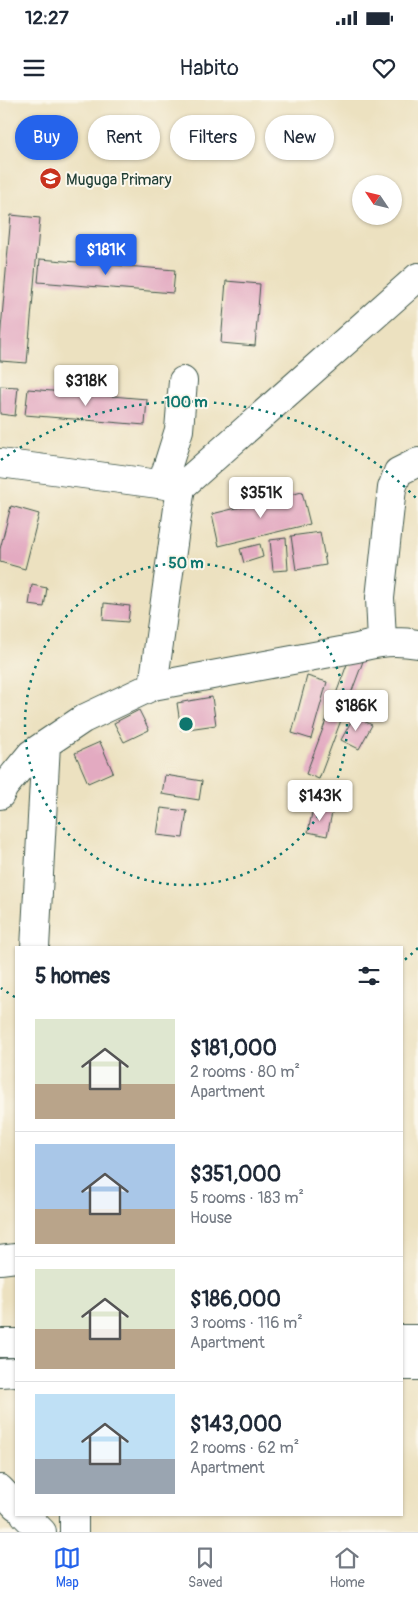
<!DOCTYPE html>
<meta charset="utf-8">
<style>
:root{--surface:#fff;--page:#f2f2f3;--text:#1f2937;--muted:#747a83;--line:#e0e1e3;--accent:#2563eb}
body{margin:0;font-family:Pangolin,sans-serif;background:var(--page);color:var(--text);height:100vh;display:flex;flex-direction:column;font-size:19px;white-space:nowrap}
*{box-sizing:border-box;margin:0}
p{font-size:16px;color:var(--muted)}
.icon{flex:none;width:28px;height:28px;fill:none;stroke:currentColor;stroke-width:2;stroke-linecap:round;stroke-linejoin:round}
.map{position:relative;flex:1;overflow:hidden}
.details{position:absolute;left:15px;top:846px;width:388px;height:570px;display:flex;flex-direction:column;background:var(--surface);border-radius:0px;box-shadow:0 1px 4px #0004}
.details>*{flex:none}
.guide{position:absolute;left:15px;top:15px;width:389px;height:45px;display:flex;gap:10px}
.needle{width:32px;rotate:305deg}
.fabs{position:absolute;left:352px;top:75px;display:grid;gap:10px}
.fabs a{display:grid;place-items:center;width:50px;height:50px;border-radius:50%;background:var(--surface);box-shadow:0 1px 4px #0004;font-size:25px}
.price{position:absolute;translate:-50% -42px;padding:0 11px;border-radius:5px;background:#fff;color:#222;font-size:16px;line-height:32px;filter:drop-shadow(0 1px 2px #0008)}
.price::after{content:'';position:absolute;left:50%;top:30px;width:15px;height:11px;margin-left:-8px;background:inherit;clip-path:polygon(0 0,100% 0,50% 100%)}
.price.on{background:var(--accent);color:#fff}
ul{padding:0;list-style:none}
li{display:flex;align-items:center;gap:15px;height:125px;padding:0 20px}
li+li{border-top:1px solid var(--line)}
li span{display:grid;place-items:center;flex:none;width:140px;height:100px;border-radius:0px;color:#555}
li>.icon{margin-inline-start:auto}
span .icon{width:60px;height:60px;fill:#fffc;stroke-width:1}
li b{font-size:21px}
h2{display:flex;justify-content:space-between;align-items:center;height:60px;padding:0 20px;font-size:21px}
.pill{padding:0 18px;border-radius:22px;background:var(--surface);box-shadow:0 1px 4px #0004;font-size:18px;line-height:45px}
.pill.on{background:var(--accent);color:#fff}
.status{display:flex;justify-content:space-between;align-items:center;height:35px;padding:0 25px;background:var(--surface);direction:ltr}
.status svg{height:14px;fill:currentColor}
header{display:flex;justify-content:space-between;align-items:center;height:65px;padding:0 20px;background:var(--surface);font-size:22px;font-weight:600}
.menu{display:flex;justify-content:space-around;align-items:center;height:70px;border-top:1px solid var(--line);background:var(--surface);font-size:14px;color:var(--muted)}
.menu a{display:grid;justify-items:center;gap:2px}
.menu .on{color:var(--accent)}
.map>svg:first-child{display:block}
.building{fill:#e3aac1}
.lines{fill:none;stroke-linecap:round;stroke-linejoin:round}
.minor-casing{stroke:#3e5649;stroke-width:30}
.highway-casing{stroke:#3e5649;stroke-width:30}
.minor{stroke:#fff;stroke-width:28}
.highway{stroke:#fff;stroke-width:28}
.ring{fill:none;stroke:#0f766e;stroke-width:2.5;stroke-dasharray:2.5 5}
.labels{text-anchor:middle;stroke-width:4;stroke-linejoin:round;paint-order:stroke}
.poi-label{font-size:16px;fill:#1f3d34;stroke:#fbf7ec;text-anchor:start}
.centre{fill:#0f766e;stroke:#fbf7ec;stroke-width:2.5}
.ring-label{font-size:15px;text-anchor:middle;font-weight:bold;fill:#0f766e;stroke:#fbf7ec;stroke-width:4;stroke-linejoin:round;paint-order:stroke}
</style>
<div class="status"><b>12:27</b><svg viewBox="0 0 49 12"><path d="M0 12V9h3v3zM5 12V6h3v6zM10 12V3h3v9zM15 12V0h3v12zM26 1h20v11H26zM47 4h2v5h-2z"/></svg></div>
<header><svg class="icon" aria-label="menu" viewBox="0 0 24 24"><path d="M4 6h16M4 12h16M4 18h16"/></svg>Habito<svg class="icon" aria-label="heart" viewBox="0 0 24 24"><path d="M12 20l-8-8c-3-5 5-10 8-4 3-6 11-1 8 4z"/></svg></header>
<div class="map">
<svg width="418" height="1432" viewBox="0 0 418 1432">
<rect width="100%" height="100%" fill="#fbf7ec"/>
<filter id="ink" filterUnits="userSpaceOnUse"><feTurbulence type="fractalNoise" baseFrequency=".02" numOctaves="2"/><feDisplacementMap in="SourceGraphic" scale="10" xChannelSelector="R" yChannelSelector="G"/><feConvolveMatrix kernelMatrix="1 2 1 2 8 2 1 2 1" color-interpolation-filters="sRGB"/></filter>
<filter id="wash" filterUnits="userSpaceOnUse"><feTurbulence type="fractalNoise" baseFrequency=".0096" numOctaves="4" result="noise"/><feDisplacementMap in="SourceGraphic" scale="20" xChannelSelector="R" yChannelSelector="G"/><feGaussianBlur stdDeviation="1.12" result="paint"/><feColorMatrix in="noise" values="0 0 0 0 0 0 0 0 0 0 0 0 0 0 0 0 0 1.4 0 .05"/><feComposite in="paint" operator="in"/></filter>
<g filter="url(#wash)">
<rect width="100%" height="100%" fill="#ece1c0"/>
<g id="blocks">
<path class="building" d="M11 115 40 118 27 263 0 261V240Z
M40 159 175 170 173 193 38 182Z
M226 181 260 184 255 246 221 243Z
M0 286 18 287 15 316 0 314Z
M28 289 147 299 145 325 25 315Z
M302 392 310 424 219 446 212 414Z
M11 406 39 414 25 469 0 462V449Z
M320 432 326 465 296 470 291 436Z
M286 438 288 470 273 471 270 440Z
M260 444 263 457 244 463 240 449Z
M32 485 47 488 44 507 29 505Z
M104 503 130 506 128 522 103 520Z
M352 551 365 556 319 679 306 674Z
M307 576 327 582 311 639 292 633Z
M212 597 216 625 181 630 177 603Z
M139 610 149 630 124 642 114 623Z
M354 616 372 625 359 649 341 640Z
M100 642 113 672 88 683 75 653Z
M165 675 202 681 199 700 162 694Z
M161 708 187 711 183 738 157 735Z
M313 708 332 713 327 736 308 732Z"/>
</g>
</g>
<g filter="url(#ink)">
<use href="#blocks" fill-opacity="0" stroke="#3e5649" stroke-width="1"/>
<g class="lines">
<defs>
<path id="minor" d="M0 363 181 387
M162 384 179 330 183 281
M382 541 380 498 392 388 398 372 418 362
M153 586 181 387 418 177
M0 695 4 687 31 654 83 619 153 586 357 548C379 542 395 540 418 544
M35 848 46 644
M0 1160 16 1158
M0 1389 16 1406
M25 1415 42 1432
M74 1432V1415"/>
<path id="highway" d="M401 1239H418
M0 1243H16
M401 1266H418
M0 1273 16 1272"/>
</defs>
<use href="#minor" class="minor-casing"/>
<use href="#highway" class="highway-casing"/>
<use href="#minor" class="minor"/>
<use href="#highway" class="highway"/>
</g>
</g>
<g class="ring">
<circle cx="186" cy="624" r="161"/>
<path d="M418 848A322 322 0 0 1 401 863M15 897A322 322 0 0 1 1 888M1 360A322 322 0 0 1 418 400"/>
</g>
<defs>
<symbol id="school-disc" viewBox="-11 -11 22 22"><circle r="9.5" fill="#c8321e" stroke="#fbf7ec"/><path d="M0-5L7-2L0 1L-7-2ZM-4 1L0 2.5L4 1V4Q0 6-4 4Z" fill="#fff"/></symbol>
</defs>
<g fill-rule="evenodd">
<use href="#school-disc" x="38" y="66" width="25" height="25"/>
</g>
<g class="labels">
<g class="poi-label">
<text x="66" y="85">Muguga Primary</text>
</g>
</g>
<circle cx="186" cy="624" r="8" class="centre"/>
<g class="ring-label">
<text x="186" y="307">100 m</text>
<text x="186" y="468">50 m</text>
</g>
</svg>
<div class="fabs">
<a><svg class="needle" viewBox="-14 -14 28 28"><path d="M0-13l5 13h-10z" fill="#e53935"/><path d="M0 13l5-13h-10z" fill="#747a83"/></svg></a>
</div>
<b class="price on" style="left:106px;top:176px">$181K</b>
<b class="price" style="left:86px;top:307px">$318K</b>
<b class="price" style="left:261px;top:419px">$351K</b>
<b class="price" style="left:356px;top:632px">$186K</b>
<b class="price" style="left:320px;top:722px">$143K</b>
<div class="guide">
<a class="pill on">Buy</a>
<a class="pill">Rent</a>
<a class="pill">Filters</a>
<a class="pill">New</a>
</div>
<section class="details">
<h2>5 homes<svg class="icon" aria-label="filters" viewBox="0 0 24 24"><path d="M4 7h16M4 17h16"/><circle cx="9" cy="7" r="2"/><circle cx="15" cy="17" r="2"/></svg></h2>
<ul>
<li><span style="background:linear-gradient(#dfe7d0 65%,#b9a48a 0)"><svg class="icon" aria-label="home" viewBox="0 0 24 24"><path d="M3 11l9-7 9 7M6 9v11h12V9"/></svg></span><div><b>$181,000</b><p>2 rooms · 80 m²</p><p>Apartment</p></div></li>
<li><span style="background:linear-gradient(#a9c7e8 65%,#b9a48a 0)"><svg class="icon" aria-label="home" viewBox="0 0 24 24"><path d="M3 11l9-7 9 7M6 9v11h12V9"/></svg></span><div><b>$351,000</b><p>5 rooms · 183 m²</p><p>House</p></div></li>
<li><span style="background:linear-gradient(#dfe7d0 60%,#b9a48a 0)"><svg class="icon" aria-label="home" viewBox="0 0 24 24"><path d="M3 11l9-7 9 7M6 9v11h12V9"/></svg></span><div><b>$186,000</b><p>3 rooms · 116 m²</p><p>Apartment</p></div></li>
<li><span style="background:linear-gradient(#bfe0f5 65%,#9aa5b1 0)"><svg class="icon" aria-label="home" viewBox="0 0 24 24"><path d="M3 11l9-7 9 7M6 9v11h12V9"/></svg></span><div><b>$143,000</b><p>2 rooms · 62 m²</p><p>Apartment</p></div></li>
</ul>
</section>
</div>
<nav class="menu">
<a class="on"><svg class="icon" aria-label="map" viewBox="0 0 24 24"><path d="M3 6l6-2 6 2 6-2v14l-6 2-6-2-6 2zM9 4v14M15 6v14"/></svg>Map</a>
<a><svg class="icon" aria-label="saved" viewBox="0 0 24 24"><path d="M7 4h10v16l-5-4-5 4z"/></svg>Saved</a>
<a><svg class="icon" aria-label="home" viewBox="0 0 24 24"><path d="M3 11l9-7 9 7M6 9v11h12V9"/></svg>Home</a>
</nav>
